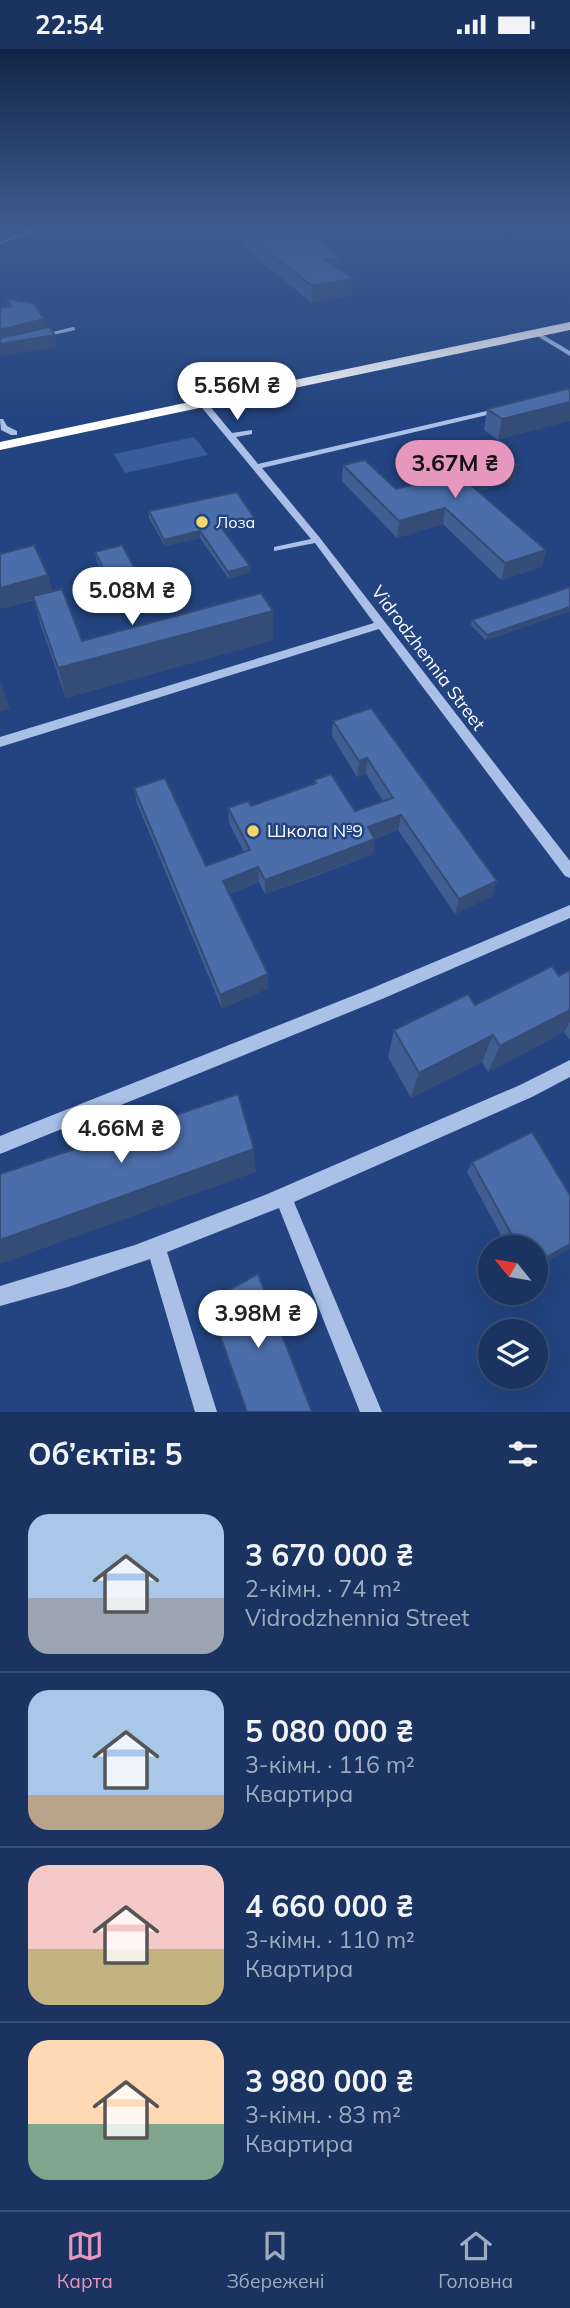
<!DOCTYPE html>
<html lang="uk">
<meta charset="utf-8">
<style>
:root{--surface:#1a3360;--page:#233b66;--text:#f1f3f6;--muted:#9faabd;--line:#384e75;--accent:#e797bd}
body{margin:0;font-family:Mulish,sans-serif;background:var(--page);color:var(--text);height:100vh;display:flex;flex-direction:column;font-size:26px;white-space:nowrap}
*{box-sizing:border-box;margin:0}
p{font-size:23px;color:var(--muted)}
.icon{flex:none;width:38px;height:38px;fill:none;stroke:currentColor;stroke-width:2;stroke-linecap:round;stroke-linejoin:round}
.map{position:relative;height:1363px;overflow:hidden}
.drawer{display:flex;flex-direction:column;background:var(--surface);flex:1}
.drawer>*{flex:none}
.needle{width:46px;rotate:300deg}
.controls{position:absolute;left:478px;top:1186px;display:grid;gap:14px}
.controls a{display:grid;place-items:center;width:70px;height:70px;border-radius:50%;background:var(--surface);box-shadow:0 7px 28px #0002,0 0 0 2px var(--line);font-size:35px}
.price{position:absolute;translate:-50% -60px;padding:0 16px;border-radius:24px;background:#fff;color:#222;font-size:23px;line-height:46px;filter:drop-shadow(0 2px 4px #0008)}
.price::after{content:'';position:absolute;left:50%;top:42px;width:21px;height:16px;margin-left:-10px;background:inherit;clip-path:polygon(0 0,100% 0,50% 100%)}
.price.selected{background:var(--accent);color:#111}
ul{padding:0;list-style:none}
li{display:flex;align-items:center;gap:21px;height:175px;padding:0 28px}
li+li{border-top:2px solid var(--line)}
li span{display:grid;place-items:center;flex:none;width:196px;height:140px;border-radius:21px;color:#555}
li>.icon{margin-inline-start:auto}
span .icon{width:84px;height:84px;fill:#fffc;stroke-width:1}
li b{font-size:30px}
h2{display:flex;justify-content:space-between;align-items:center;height:84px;padding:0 28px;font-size:30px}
.status{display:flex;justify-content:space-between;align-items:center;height:49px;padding:0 35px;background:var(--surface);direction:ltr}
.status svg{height:19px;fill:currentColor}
.menu{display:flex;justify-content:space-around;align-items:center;height:98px;border-top:2px solid var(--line);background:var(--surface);font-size:19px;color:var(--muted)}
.menu a{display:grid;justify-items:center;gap:4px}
.menu .selected{color:var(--accent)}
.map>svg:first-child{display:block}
.green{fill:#385c9e}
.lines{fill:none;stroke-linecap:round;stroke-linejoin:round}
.stream{stroke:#9ebae8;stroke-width:2.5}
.minor{fill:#aac0e7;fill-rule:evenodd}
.highway{fill:#fff;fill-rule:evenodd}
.wall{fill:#405e91}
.shaded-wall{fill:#344c76}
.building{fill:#4b6da9;stroke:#344c76;stroke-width:2}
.poi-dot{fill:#f2d76d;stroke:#234480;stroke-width:2.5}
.labels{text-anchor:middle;stroke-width:5;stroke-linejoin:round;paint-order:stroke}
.far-poi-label{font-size:16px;fill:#fff;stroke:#234480;text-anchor:start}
.street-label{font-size:18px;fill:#fff;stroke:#234480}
.poi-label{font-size:18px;fill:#fff;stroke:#234480;text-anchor:start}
</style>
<div class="status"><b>22:54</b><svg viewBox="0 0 49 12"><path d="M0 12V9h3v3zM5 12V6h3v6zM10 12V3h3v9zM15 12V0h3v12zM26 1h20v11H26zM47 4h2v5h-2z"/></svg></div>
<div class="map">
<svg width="570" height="1363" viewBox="0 0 570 1363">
<rect width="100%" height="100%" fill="#234480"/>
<path class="green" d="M194 388 208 406 125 424 114 405Z"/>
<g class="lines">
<path class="stream" d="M0 194 38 179"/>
<path class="minor" d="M73 278 75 279V281L40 289 36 287Z
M534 283H538L570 302V307L534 285Z
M193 344H199L232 384 252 381V385L236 388 258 415 504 358V362L262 419 320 489 570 812V829L565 827 379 580 0 698V688L374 574 315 494 274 502V498L311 490 193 348Z
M0 370H3L7 377 17 382V386H11L1 381Z
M570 856V869L382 950 0 1105V1087L370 940Z
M570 1011V1028L532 1048 294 1153 382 1363H360L279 1159 167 1203 217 1363H195L150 1210 68 1238 0 1257V1237L135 1196 265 1146 520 1036Z"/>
<path class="highway" d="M570 273V281L0 401V393Z"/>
</g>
<path class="wall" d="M242 183 341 208V221L352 246 312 254 243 198Z
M570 339 498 391 484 381 487 360Z
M343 416 396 440 413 436 415 420 518 416 514 432 478 442 546 501 542 518 501 531 443 475 397 489 342 432Z
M149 462 255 470 256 476 225 483 250 523 229 530 200 489 165 497 149 469Z
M95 503 140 536 112 543 97 513Z
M48 526 52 543 82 592 273 591 66 649 41 577 34 551 0 560Z
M570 538V562L486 591 471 576 472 571Z
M333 672 492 847 455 865 398 781 375 790 373 805 313 828 265 845 259 833 229 845 268 925V939L222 960 137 754 134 739 206 817 244 803 229 774 228 759 251 757 314 735V731L355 762 383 752 366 725 357 728 332 687Z
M570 921V991L564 983 488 1023 482 1013 411 1049 388 1008 394 981 475 956 559 927Z
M472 1113 570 1199 536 1218V1199H508L467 1123Z"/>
<path class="shaded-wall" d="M341 208V224L326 211Z
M353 230 352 246 312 254V237Z
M44 270 46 282 0 293V281Z
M55 286 57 298 0 307V295Z
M570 353V372L498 391 502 370Z
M518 416 514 432 462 446 464 430Z
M445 459 443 475 397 489 399 472Z
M255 470 256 476 221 484V478Z
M200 482V489L165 497 164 491Z
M546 501 542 518 501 531 505 514Z
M250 517V523L229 530 228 523Z
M138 525 140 536 112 543 110 532Z
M48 526 53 545 0 560V539Z
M570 558V562L486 591 487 586Z
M273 562V591L66 649 58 619Z
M0 633H1L10 660 0 663Z
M367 709 366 725 357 728 359 712Z
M401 766 398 781 366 793 368 778Z
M375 790 373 805 265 845V831Z
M258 818 259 833 225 846 223 832Z
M497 832 492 847 455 865 459 850Z
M268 925V939L222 960 220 946Z
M570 961V973L564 983 488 1023 500 997Z
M493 986 482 1013 411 1049 419 1024Z
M254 1100 256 1123 0 1215V1191Z
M570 1195V1199L536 1218V1214Z"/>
<path class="building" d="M268 179H299L341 208 326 211 353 230 312 237 242 183Z
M6 250 33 254 44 270 0 281V259L11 257Z
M49 278 55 286 0 295V289Z
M570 339V353L502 370 487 360Z
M497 399 518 416 464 430 546 501 505 514 445 459 399 472 343 416 365 411 396 440 428 432 415 420Z
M237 443 255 470 221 478 250 517 228 523 200 482 164 491 149 462Z
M34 496 48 526 0 539V505Z
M122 496 138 525 110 532 95 503Z
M570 538V558L487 586 472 571Z
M62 540 82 592 261 544 273 562 58 619 33 547Z
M371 659 497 832 459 850 401 766 368 778 375 790 314 813 265 831 258 818 223 832 268 925 220 946 134 739 165 729 206 817 250 801 228 759 248 752 251 757 316 734 314 731 331 725 355 762 393 749 367 709 359 712 333 672Z
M552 917 559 927 570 921V961L500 997 493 986 419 1024 394 981 468 945 475 956Z
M238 1045 254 1100 0 1191V1125Z
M532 1083 570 1146V1195L536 1214V1199H519L472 1113Z
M258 1225 312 1363H247L208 1252Z"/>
<linearGradient id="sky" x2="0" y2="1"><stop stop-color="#132546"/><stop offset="0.49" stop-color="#3f5c91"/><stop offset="1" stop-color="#3f5c91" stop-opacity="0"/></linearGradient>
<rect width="570" height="369" fill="url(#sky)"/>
<g class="poi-dot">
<circle cx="202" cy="473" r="7"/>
<circle cx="253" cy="782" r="7"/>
</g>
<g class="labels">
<g class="far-poi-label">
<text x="216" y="479">Лоза</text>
</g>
<g class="street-label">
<text transform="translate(428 609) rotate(53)" y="6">Vidrodzhennia Street</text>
</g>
<g class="poi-label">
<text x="267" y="788">Школа №9</text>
</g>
</g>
</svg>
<div class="controls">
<a><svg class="needle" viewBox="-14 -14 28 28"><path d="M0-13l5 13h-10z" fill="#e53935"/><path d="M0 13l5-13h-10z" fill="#9faabd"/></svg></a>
<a><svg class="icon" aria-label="layers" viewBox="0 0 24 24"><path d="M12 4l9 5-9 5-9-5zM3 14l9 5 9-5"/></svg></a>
</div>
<b class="price" style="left:237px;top:373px">5.56M ₴</b>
<b class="price selected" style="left:455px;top:451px">3.67M ₴</b>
<b class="price" style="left:132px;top:578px">5.08M ₴</b>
<b class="price" style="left:121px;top:1116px">4.66M ₴</b>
<b class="price" style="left:258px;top:1301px">3.98M ₴</b>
</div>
<section class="drawer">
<h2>Об’єктів: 5<svg class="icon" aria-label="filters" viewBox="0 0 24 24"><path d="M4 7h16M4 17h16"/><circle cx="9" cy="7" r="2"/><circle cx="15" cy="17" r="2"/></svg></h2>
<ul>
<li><span style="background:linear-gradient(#a9c7e8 60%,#9aa5b1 0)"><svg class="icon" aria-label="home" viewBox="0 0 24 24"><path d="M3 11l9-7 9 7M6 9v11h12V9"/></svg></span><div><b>3 670 000 ₴</b><p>2-кімн. · 74 m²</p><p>Vidrodzhennia Street</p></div></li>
<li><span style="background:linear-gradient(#a9c7e8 75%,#b9a48a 0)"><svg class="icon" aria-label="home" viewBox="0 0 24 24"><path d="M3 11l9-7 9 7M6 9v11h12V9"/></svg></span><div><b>5 080 000 ₴</b><p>3-кімн. · 116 m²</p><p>Квартира</p></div></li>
<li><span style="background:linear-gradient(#f6c9c9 60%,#c2b280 0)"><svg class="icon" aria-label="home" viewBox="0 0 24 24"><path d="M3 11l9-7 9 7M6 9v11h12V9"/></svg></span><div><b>4 660 000 ₴</b><p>3-кімн. · 110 m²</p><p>Квартира</p></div></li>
<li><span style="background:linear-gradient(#ffd9b3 60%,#7fa58c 0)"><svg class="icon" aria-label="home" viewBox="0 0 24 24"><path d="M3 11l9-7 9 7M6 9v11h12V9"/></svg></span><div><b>3 980 000 ₴</b><p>3-кімн. · 83 m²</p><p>Квартира</p></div></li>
</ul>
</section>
<nav class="menu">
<a class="selected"><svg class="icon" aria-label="map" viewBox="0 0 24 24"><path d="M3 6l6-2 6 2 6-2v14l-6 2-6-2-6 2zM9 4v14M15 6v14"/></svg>Карта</a>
<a><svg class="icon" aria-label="saved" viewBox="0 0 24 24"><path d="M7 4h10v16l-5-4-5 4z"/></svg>Збережені</a>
<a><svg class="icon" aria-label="home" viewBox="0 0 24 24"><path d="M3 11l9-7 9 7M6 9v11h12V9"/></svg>Головна</a>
</nav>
